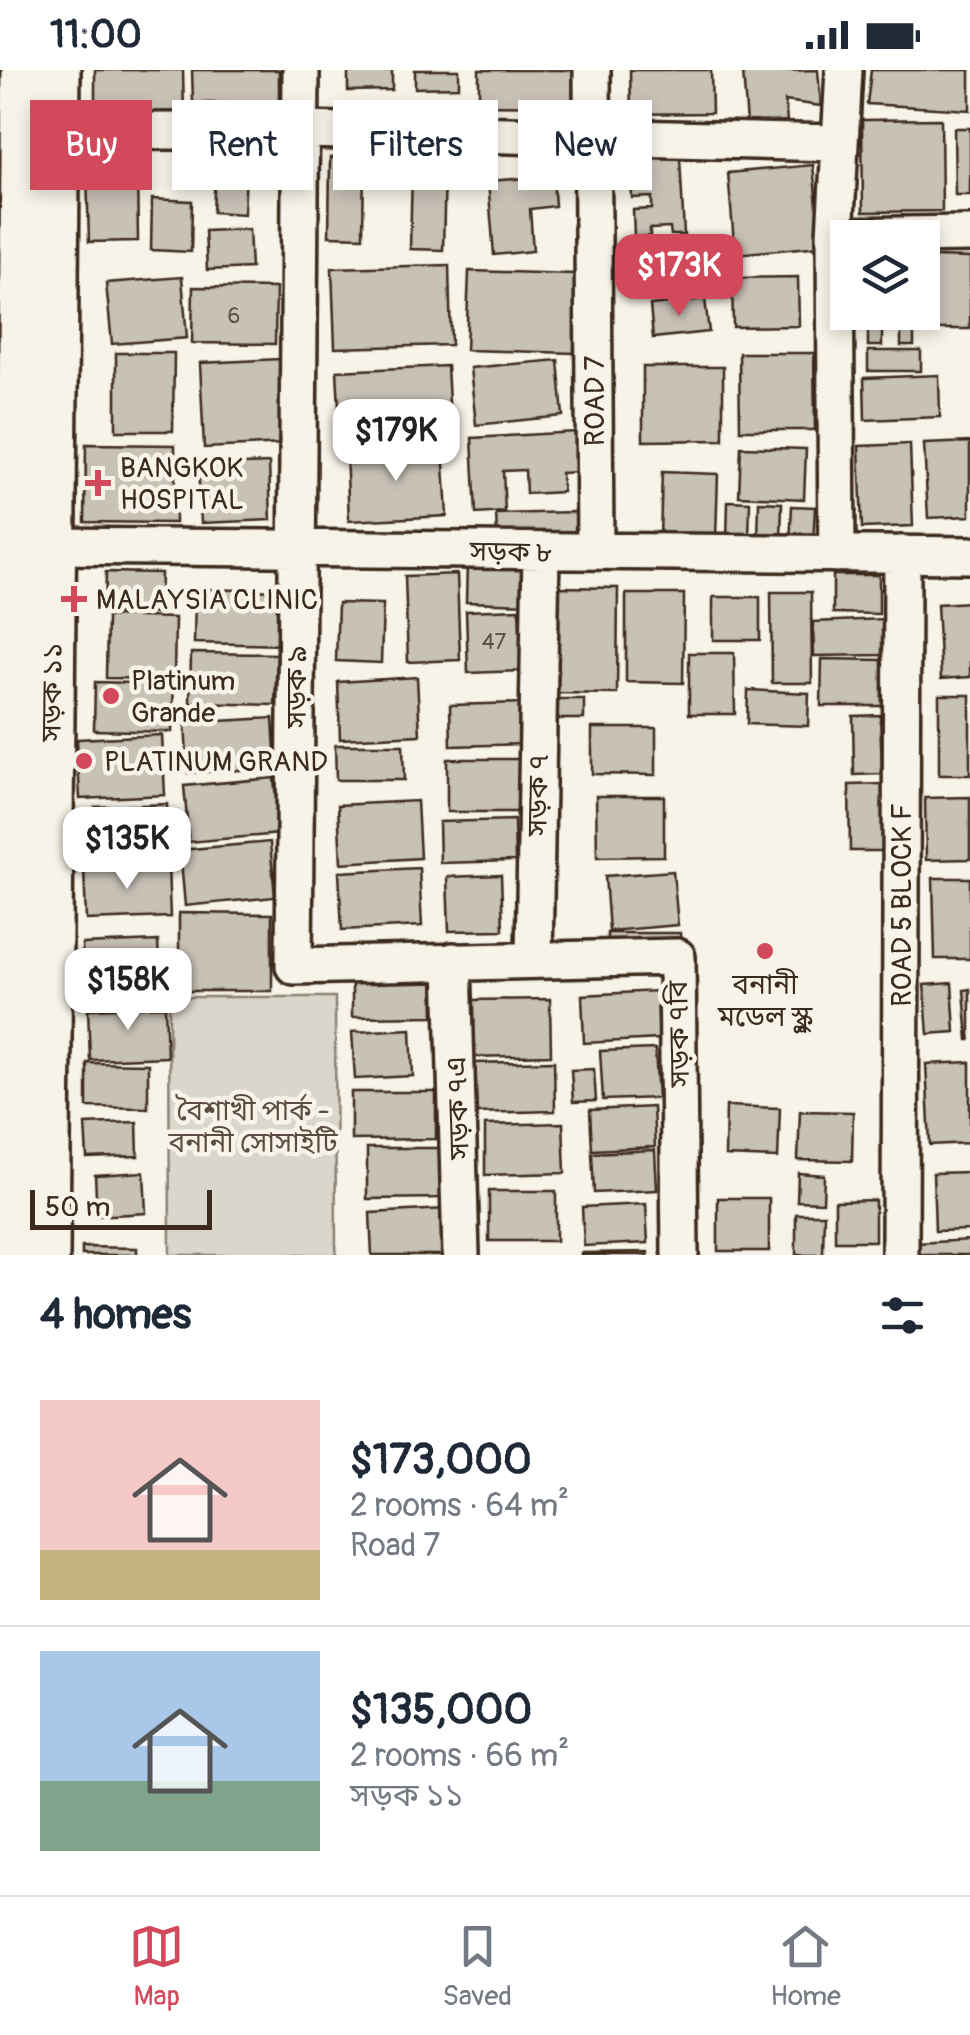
<!DOCTYPE html>
<meta charset="utf-8">
<style>
:root{--surface:#fff;--page:#f2f2f3;--text:#1f2937;--muted:#747a83;--line:#e0e1e3;--accent:#d1495b}
body{margin:0;font-family:Pangolin,"Noto Sans Bengali",sans-serif;background:var(--page);color:var(--text);height:100vh;display:flex;flex-direction:column;font-size:38px;white-space:nowrap}
*{box-sizing:border-box;margin:0}
p{font-size:32px;color:var(--muted)}
.icon{flex:none;width:55px;height:55px;fill:none;stroke:currentColor;stroke-width:2;stroke-linecap:round;stroke-linejoin:round}
.map{position:relative;height:1185px;overflow:hidden}
.drawer{display:flex;flex-direction:column;background:var(--surface);flex:1}
.drawer>*{flex:none}
.guide{position:absolute;left:30px;top:30px;width:910px;height:90px;display:flex;gap:20px}
.controls{position:absolute;left:830px;top:150px;display:grid;gap:20px}
.controls a{display:grid;place-items:center;width:110px;height:110px;border-radius:0px;background:var(--surface);box-shadow:0 5px 15px #0003;font-size:50px}
.scale{position:absolute;left:30px;bottom:25px;width:182px;box-sizing:border-box;padding-left:10px;border:5px solid #3b2a1e;border-top:0;font-size:28px;line-height:35px;white-space:nowrap;color:#3b2a1e;-webkit-text-stroke:8px #f7f3e8;paint-order:stroke}
.price{position:absolute;translate:-50% -85px;padding:0 22px;border-radius:20px;background:#fff;color:#222;font-size:32px;line-height:65px;filter:drop-shadow(0 2px 5px #0008)}
.price::after{content:'';position:absolute;left:50%;top:60px;width:30px;height:22px;margin-left:-15px;background:inherit;clip-path:polygon(0 0,100% 0,50% 100%)}
.price.selected{background:var(--accent);color:#fff}
ul{padding:0;list-style:none}
li{display:flex;align-items:center;gap:30px;height:250px;padding:0 40px}
li+li{border-top:2px solid var(--line)}
li span{display:grid;place-items:center;flex:none;width:280px;height:200px;border-radius:0px;color:#555}
li>.icon{margin-inline-start:auto}
span .icon{width:120px;height:120px;fill:#fffc;stroke-width:1}
li b{font-size:42px}
h2{display:flex;justify-content:space-between;align-items:center;height:120px;padding:0 40px;font-size:42px}
.pill{padding:0 35px;border-radius:0px;background:var(--surface);box-shadow:0 5px 15px #0003;font-size:35px;line-height:90px}
.pill.selected{background:var(--accent);color:#fff}
.status{display:flex;justify-content:space-between;align-items:center;height:70px;padding:0 50px;background:var(--surface);direction:ltr}
.status svg{height:28px;fill:currentColor}
.menu{display:flex;justify-content:space-around;align-items:center;height:140px;border-top:2px solid var(--line);background:var(--surface);font-size:28px;color:var(--muted)}
.menu a{display:grid;justify-items:center;gap:5px}
.menu .selected{color:var(--accent)}
.map>svg:first-child{display:block}
.green{fill:#dbd6cb;stroke:#8b8074;stroke-width:2.5}
.building{fill:#c8c1b6;stroke:#3b2a1e;stroke-width:2.5}
.lines{fill:none;stroke-linecap:round;stroke-linejoin:round}
.minor-casing{stroke:#3b2a1e;stroke-width:42}
.major-casing{stroke:#3b2a1e;stroke-width:52}
.minor{stroke:#f7f3e8;stroke-width:35}
.major{stroke:#f7f3e8;stroke-width:45}
.poi-dot{fill:#d1495b;stroke:#f7f3e8;stroke-width:4}
.labels{text-anchor:middle;stroke-width:9;stroke-linejoin:round;paint-order:stroke}
.number-label{font-size:22px;fill:#5e5044}
.street-label{font-size:28px;fill:#3b2a1e;stroke:#f7f3e8}
.poi-label{font-size:28px;fill:#3b2a1e;stroke:#f7f3e8;text-anchor:start}
.park-label{font-size:28px;fill:#5b4c41;stroke:#f7f3e8}
</style>
<div class="status"><b>11:00</b><svg viewBox="0 0 49 12"><path d="M0 12V9h3v3zM5 12V6h3v6zM10 12V3h3v9zM15 12V0h3v12zM26 1h20v11H26zM47 4h2v5h-2z"/></svg></div>
<div class="map">
<svg width="970" height="1185" viewBox="0 0 970 1185">
<rect width="100%" height="100%" fill="#f7f3e8"/>
<filter id="ink" filterUnits="userSpaceOnUse"><feTurbulence type="fractalNoise" baseFrequency=".01" numOctaves="2"/><feDisplacementMap in="SourceGraphic" scale="20" xChannelSelector="R" yChannelSelector="G"/><feConvolveMatrix kernelMatrix="1 2 1 2 8 2 1 2 1" color-interpolation-filters="sRGB"/></filter>
<g filter="url(#ink)">
<path class="green" d="M169 927H335L336 1185H170Z"/>
<path class="building" d="M95 0H183L184 45 95 46Z
M192 0H279V33H193Z
M348 0H392V20L348 21Z
M415 0H459V17L415 18Z
M479 0H573V36L479 35Z
M630 0H711L712 43 631 44Z
M818 0 821 36 785 31 787 51 747 54 743 2Z
M871 0H970V40L867 34Z
M941 49 942 141 863 142 862 50Z
M954 58H970V125H955Z
M216 81 247 83 244 144 213 142Z
M680 87 684 165H671L670 158 650 159V166L634 167 633 140 652 139V127L632 128 630 89Z
M330 88H364L363 167 329 166Z
M813 95 821 176 735 184 728 103Z
M137 101 138 171 89 172 87 103Z
M412 101H445L443 180 410 179Z
M553 106 555 136 530 139 533 181 494 185 488 111Z
M152 129 192 131 191 182 151 180Z
M249 159 251 198 207 200 205 161Z
M698 171 704 213 647 221 641 179Z
M932 187 970 188V259H932Z
M449 195 451 275 335 278 332 198Z
M469 201 576 204 574 283 466 280Z
M182 207 187 268 112 274 106 213Z
M798 207 799 256 733 257 732 208Z
M193 217 276 218 275 274 192 273Z
M705 229 709 262 653 268 650 235Z
M868 242H914V276H901V261H882V276H868Z
M868 281H921V301H868Z
M116 283H174L173 361H116Z
M739 283H814L815 360H740Z
M280 289 285 374 204 378 200 293Z
M558 290 563 346 476 355 470 298Z
M447 296 451 369 341 375 337 301Z
M643 297H723V370L643 371Z
M939 305 940 347 865 350 864 308Z
M576 362 579 402 561 403 563 422 526 424 525 400 503 401 505 442 476 444 472 368Z
M970 372V446L928 448 924 374Z
M86 374 175 375V453L85 452Z
M910 374 913 456 862 458 859 376Z
M443 377 447 446 349 451 346 381Z
M741 377 806 379 804 429 739 426Z
M269 393 271 450 201 453 198 396Z
M662 402 718 404 716 468 660 467Z
M728 431 750 432 749 470 727 469Z
M759 432 782 433 781 471 758 470Z
M792 436 815 437 813 475 790 474Z
M575 442 576 462 497 466 496 444Z
M467 492 533 494 531 534 466 532Z
M106 502 161 503 160 544 105 543Z
M457 504 460 590 408 592 405 506Z
M833 505H879V544L833 543Z
M557 517 618 518 617 624 556 623Z
M195 519 286 521 285 575 194 573Z
M771 522H811L812 613H772Z
M626 524H684L683 613 626 612Z
M713 527H760V570H713Z
M970 532V607L941 609 937 534Z
M338 533 383 534 381 593 336 591Z
M519 539 522 601 468 603 466 541Z
M107 546 175 548 174 609 106 608Z
M884 549 885 585 814 586 813 552Z
M191 583 277 584 275 635 190 633Z
M689 583H734L735 644H689Z
M822 589 885 590V636H821Z
M417 607 420 665 340 669 338 612Z
M95 612 174 614 172 662 94 660Z
M748 620 809 623 808 656 747 654Z
M939 625H970V705H939Z
M547 629H584V649H547Z
M525 633 526 674 451 676 450 635Z
M880 645 882 704 854 705 853 646Z
M273 648 276 698 188 703 185 653Z
M592 658H656V705L592 704Z
M162 665 165 725 80 729 77 669Z
M335 675H403L404 710H336Z
M447 689H523V742H447Z
M274 708 279 764 189 772 184 716Z
M884 714 885 781H850L849 715Z
M596 726H664V786L597 787Z
M970 727V789L926 790 925 728Z
M417 731 420 788 341 793 338 735Z
M167 734 169 788 97 791 95 737Z
M514 750 515 791 440 793 439 752Z
M270 772 275 827 185 836 180 780Z
M168 795 170 847 86 850 84 798Z
M419 798 422 856 342 860 339 802Z
M673 801 678 855 609 861 605 806Z
M501 805 503 860 449 861 447 807Z
M933 808H970V889H935Z
M179 843 272 844V921H179Z
M607 863H680L681 884H607Z
M158 871 160 924 84 927 82 874Z
M352 906H433L434 946 352 947Z
M952 913 955 962 928 964 924 915Z
M970 919V970H968L964 920Z
M657 921 659 969 584 973 582 925Z
M550 929 551 985 473 987 472 930Z
M165 936 167 987 90 990 88 939Z
M411 959 413 1006 355 1009 352 962Z
M655 979 658 1028 603 1030 600 981Z
M554 991 555 1041 476 1043 475 993Z
M970 992V1073L930 1075 926 994Z
M87 993 148 994V1038L87 1037Z
M594 999 596 1031 573 1032 571 1000Z
M351 1022H436V1069L351 1070Z
M726 1036 780 1038 778 1088 725 1086Z
M653 1037 655 1077 592 1080 590 1040Z
M800 1041 853 1042 852 1091 798 1090Z
M137 1052 138 1086 87 1088 85 1054Z
M563 1053 565 1103 485 1105V1055Z
M367 1078H444V1128L367 1129Z
M655 1080 657 1120 594 1123 592 1083Z
M144 1102 146 1143 97 1146 95 1105Z
M970 1102V1160L935 1161 933 1103Z
M798 1103 824 1105 823 1132 797 1131Z
M489 1121H556V1171H489Z
M718 1128H769V1181H718Z
M875 1130V1171H835V1131Z
M646 1134 648 1173 584 1176 582 1137Z
M446 1139 448 1185H372L370 1143Z
M796 1144H824L823 1185H796Z
M970 1170V1185H916V1173Z
M82 1177 137 1178V1185H82Z
M648 1182V1185H581V1183Z"/>
<g class="lines">
<defs>
<path id="minor" d="M301 0 294 896 677 887 680 1185
M592 0 595 481
M57 62 301 60 837 73
M835 166 970 164
M53 476 970 485
M837 484 835 166 844 0
M534 888 541 481
M453 891 461 1185
M900 1185 902 484"/>
<path id="major" d="M12 1185 25 0
M46 1185 57 0"/>
</defs>
<use href="#minor" class="minor-casing"/>
<use href="#major" class="major-casing"/>
<use href="#minor" class="minor"/>
<use href="#major" class="major"/>
</g>
</g>
<g class="poi-dot">
<path d="M93 398h10v10h10v10h-10v10h-10v-10h-10v-10h10z"/>
<path d="M69 514h10v10h10v10h-10v10h-10v-10h-10v-10h10z"/>
<circle cx="111" cy="626" r="10"/>
<circle cx="84" cy="691" r="10"/>
<circle cx="765" cy="881" r="10"/>
</g>
<g class="labels">
<g class="number-label">
<text x="234" y="253">6</text>
<text x="494" y="579">47</text>
</g>
<g class="street-label">
<text transform="translate(594 331) rotate(-90)" y="10">ROAD 7</text>
<text transform="translate(511 481) rotate(1)" y="10">সড়ক ৮</text>
<text transform="translate(296 617) rotate(-90)" y="10">সড়ক ৯</text>
<text transform="translate(51 622) rotate(-89)" y="10">সড়ক ১১</text>
<text transform="translate(537 725) rotate(-89)" y="10">সড়ক ৭</text>
<text transform="translate(901 835) rotate(-90)" y="10">ROAD 5 BLOCK F</text>
<text transform="translate(678 964) rotate(-91)" y="10">সড়ক ৭বি</text>
<text transform="translate(457 1038) rotate(-92)" y="10">সড়ক ৭এ</text>
</g>
<g class="poi-label">
<text x="120" y="407">BANGKOK<tspan x="120" dy="32">HOSPITAL</tspan></text>
<text x="96" y="539">MALAYSIA CLINIC</text>
<text x="131" y="620">Platinum<tspan x="131" dy="32">Grande</tspan></text>
<text x="104" y="701">PLATINUM GRAND</text>
<text x="765" y="924" text-anchor="middle">বনানী<tspan x="765" dy="32">মডেল স্কুল</tspan></text>
</g>
<g class="park-label">
<text x="253" y="1050">বৈশাখী পার্ক -<tspan x="253" dy="32">বনানী সোসাইটি</tspan></text>
</g>
</g>
</svg>
<div class="controls">
<a><svg class="icon" aria-label="layers" viewBox="0 0 24 24"><path d="M12 4l9 5-9 5-9-5zM3 14l9 5 9-5"/></svg></a>
</div>
<div class="scale">50 m</div>
<b class="price selected" style="left:679px;top:249px">$173K</b>
<b class="price" style="left:396px;top:414px">$179K</b>
<b class="price" style="left:127px;top:822px">$135K</b>
<b class="price" style="left:128px;top:963px">$158K</b>
<div class="guide">
<a class="pill selected">Buy</a>
<a class="pill">Rent</a>
<a class="pill">Filters</a>
<a class="pill">New</a>
</div>
</div>
<section class="drawer">
<h2>4 homes<svg class="icon" aria-label="filters" viewBox="0 0 24 24"><path d="M4 7h16M4 17h16"/><circle cx="9" cy="7" r="2"/><circle cx="15" cy="17" r="2"/></svg></h2>
<ul>
<li><span style="background:linear-gradient(#f6c9c9 75%,#c2b280 0)"><svg class="icon" aria-label="home" viewBox="0 0 24 24"><path d="M3 11l9-7 9 7M6 9v11h12V9"/></svg></span><div><b>$173,000</b><p>2 rooms · 64 m²</p><p>Road 7</p></div></li>
<li><span style="background:linear-gradient(#a9c7e8 65%,#7fa58c 0)"><svg class="icon" aria-label="home" viewBox="0 0 24 24"><path d="M3 11l9-7 9 7M6 9v11h12V9"/></svg></span><div><b>$135,000</b><p>2 rooms · 66 m²</p><p>সড়ক ১১</p></div></li>
</ul>
</section>
<nav class="menu">
<a class="selected"><svg class="icon" aria-label="map" viewBox="0 0 24 24"><path d="M3 6l6-2 6 2 6-2v14l-6 2-6-2-6 2zM9 4v14M15 6v14"/></svg>Map</a>
<a><svg class="icon" aria-label="saved" viewBox="0 0 24 24"><path d="M7 4h10v16l-5-4-5 4z"/></svg>Saved</a>
<a><svg class="icon" aria-label="home" viewBox="0 0 24 24"><path d="M3 11l9-7 9 7M6 9v11h12V9"/></svg>Home</a>
</nav>
